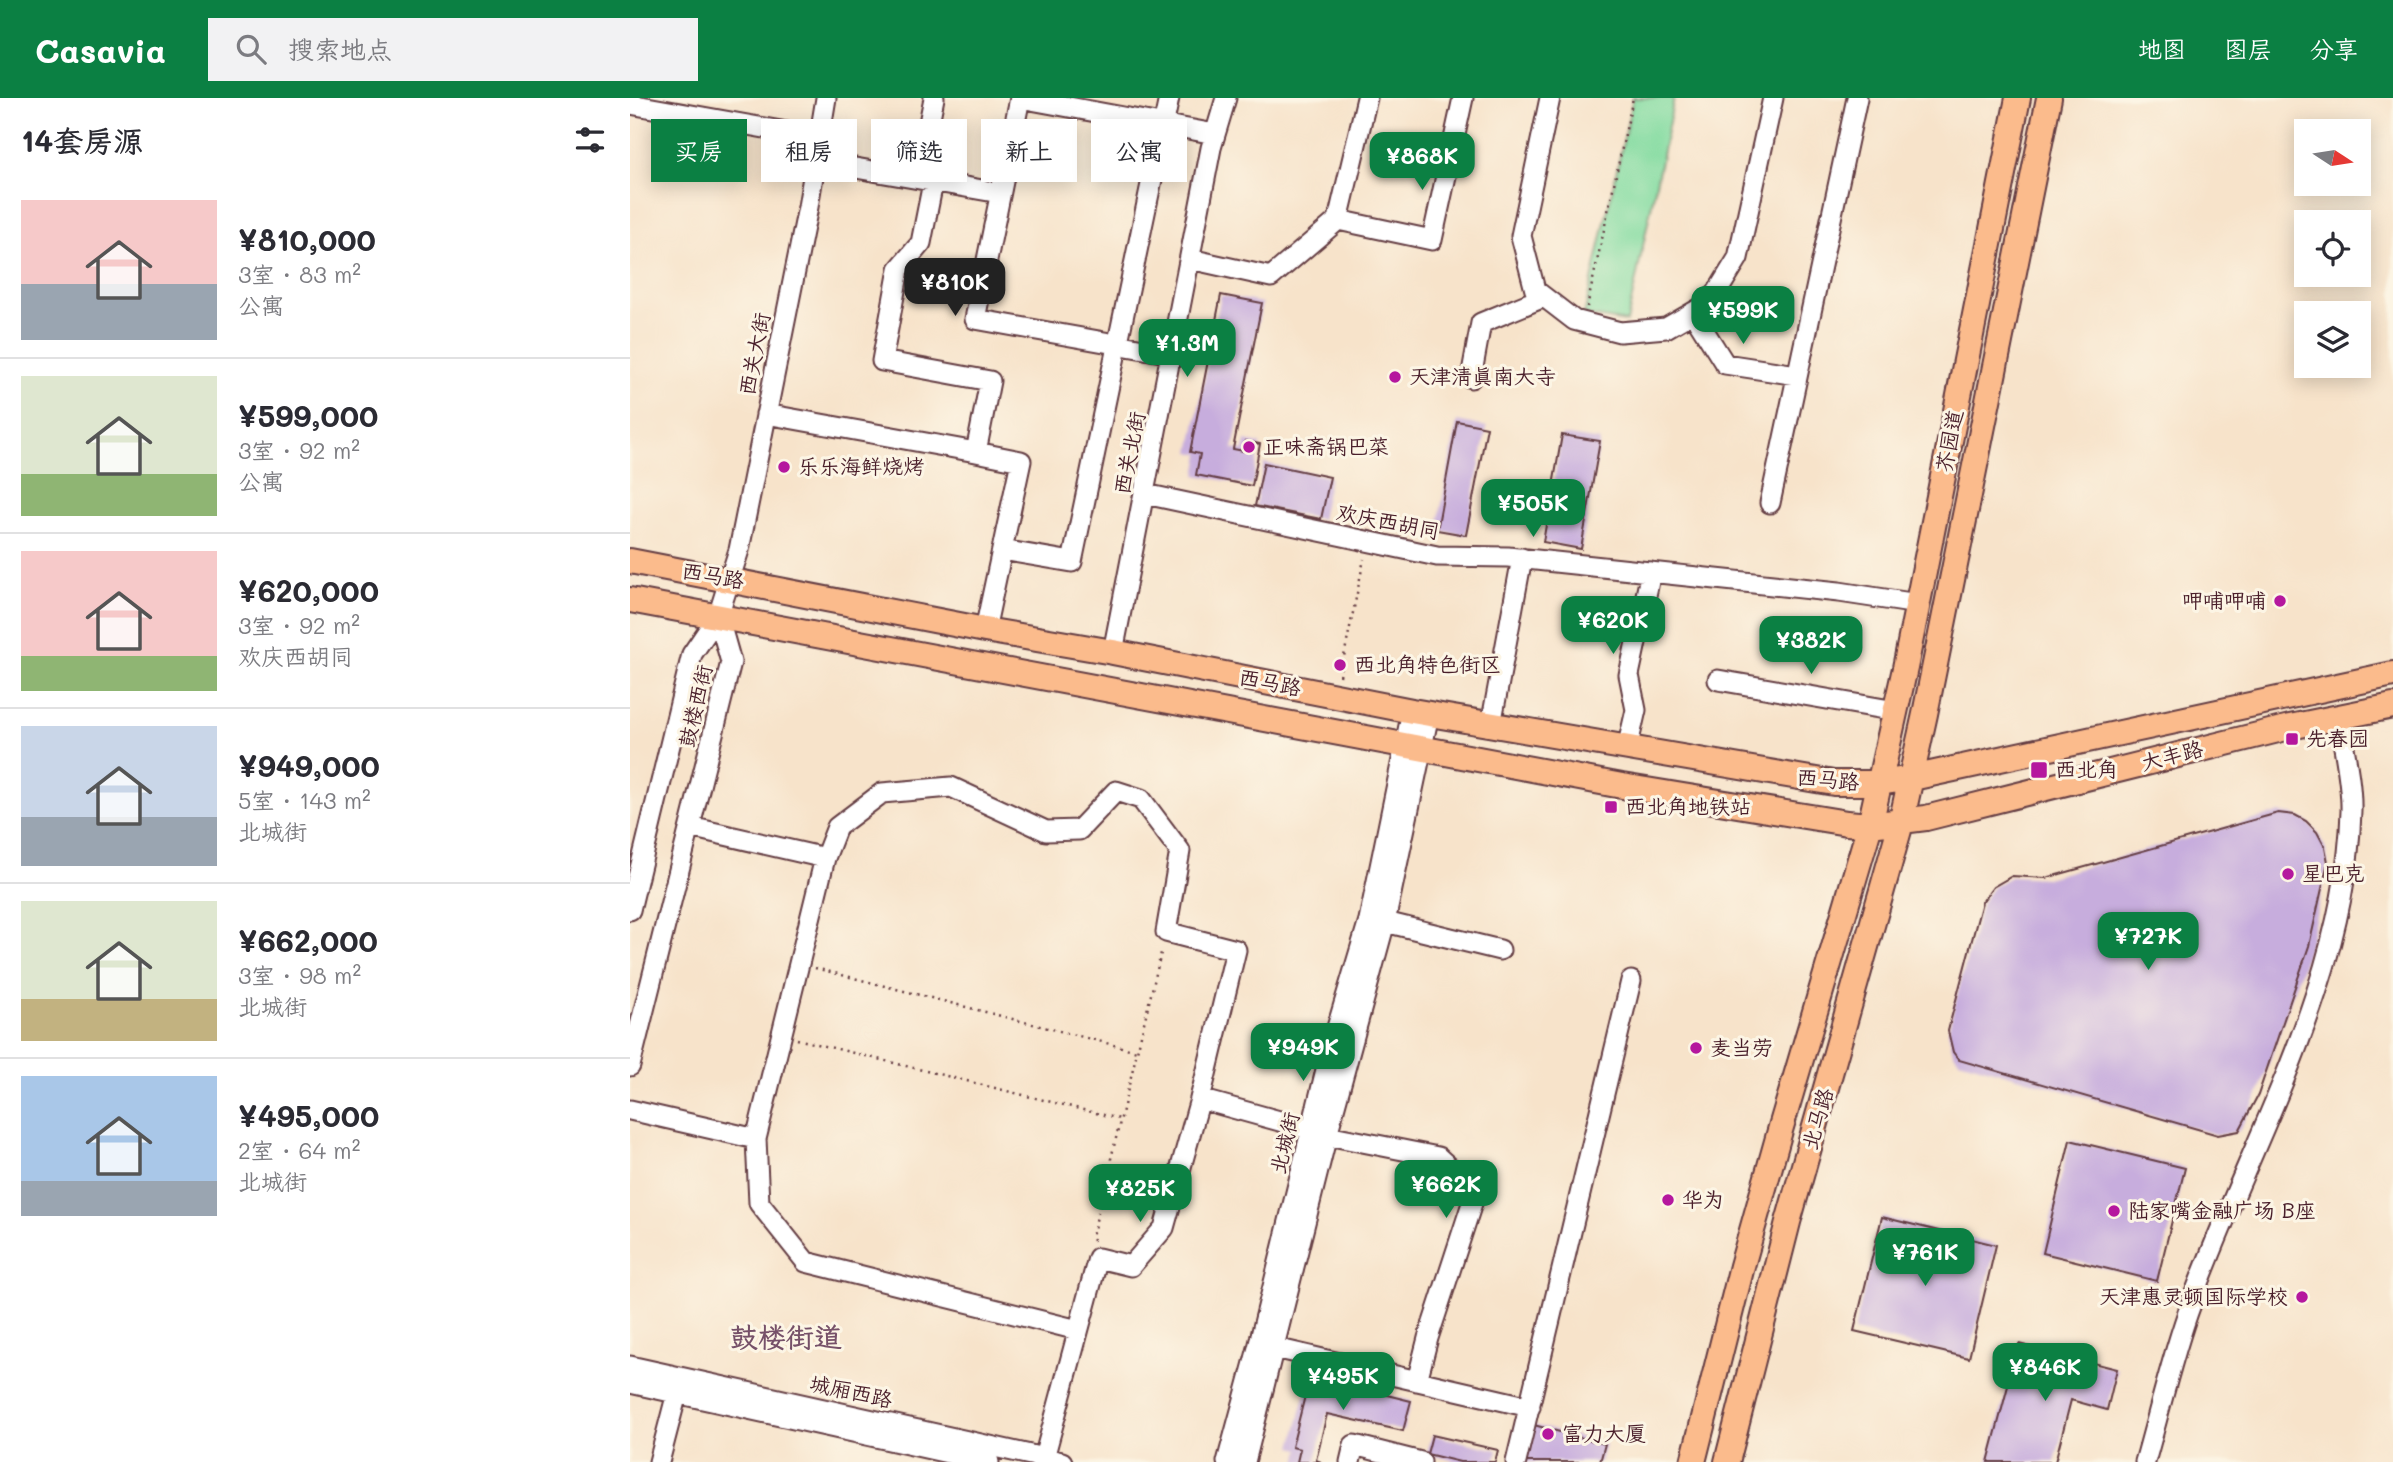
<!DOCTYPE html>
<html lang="zh">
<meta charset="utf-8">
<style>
:root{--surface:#fff;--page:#f2f2f3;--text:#2b2b33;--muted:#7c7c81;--line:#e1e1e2;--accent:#0b8043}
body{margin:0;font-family:Mali,"LXGW WenKai TC",sans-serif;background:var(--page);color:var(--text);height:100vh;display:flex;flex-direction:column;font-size:26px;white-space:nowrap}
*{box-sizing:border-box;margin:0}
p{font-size:23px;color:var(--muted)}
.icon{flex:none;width:38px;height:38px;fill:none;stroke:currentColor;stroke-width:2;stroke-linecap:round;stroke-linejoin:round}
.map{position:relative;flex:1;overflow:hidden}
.sheet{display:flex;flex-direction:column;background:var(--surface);width:630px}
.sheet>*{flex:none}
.top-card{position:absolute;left:21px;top:21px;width:665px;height:63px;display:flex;gap:14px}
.needle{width:46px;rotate:102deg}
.tools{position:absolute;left:1664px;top:21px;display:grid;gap:14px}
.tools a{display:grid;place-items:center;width:77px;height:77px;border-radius:0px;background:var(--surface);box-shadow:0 4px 18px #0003;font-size:35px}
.price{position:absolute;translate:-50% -60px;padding:0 16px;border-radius:14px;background:var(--accent);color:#fff;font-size:23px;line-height:46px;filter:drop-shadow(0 2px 4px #0008)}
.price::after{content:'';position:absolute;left:50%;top:42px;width:21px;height:16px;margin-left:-10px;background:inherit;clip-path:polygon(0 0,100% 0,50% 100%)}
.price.current{background:#222;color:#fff}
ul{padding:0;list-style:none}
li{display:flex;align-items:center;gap:21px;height:175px;padding:0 21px}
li+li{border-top:2px solid var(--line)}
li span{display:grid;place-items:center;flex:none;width:196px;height:140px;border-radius:0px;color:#555}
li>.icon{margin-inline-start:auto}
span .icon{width:84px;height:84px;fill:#fffc;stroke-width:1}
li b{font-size:30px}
h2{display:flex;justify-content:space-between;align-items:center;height:84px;padding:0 21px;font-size:30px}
.tag{padding:0 24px;border-radius:0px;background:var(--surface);box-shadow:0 4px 18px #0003;font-size:24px;line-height:63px}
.tag.current{background:var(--accent);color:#fff}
header{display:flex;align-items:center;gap:42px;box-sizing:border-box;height:98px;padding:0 35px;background:var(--accent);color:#fff}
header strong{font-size:33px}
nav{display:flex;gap:38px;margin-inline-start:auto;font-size:24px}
.search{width:490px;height:63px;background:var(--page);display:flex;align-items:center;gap:18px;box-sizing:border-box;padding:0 24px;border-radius:0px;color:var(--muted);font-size:26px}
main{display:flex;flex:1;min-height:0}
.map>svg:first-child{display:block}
.green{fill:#82dba0;stroke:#667d66;stroke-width:2}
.building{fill:#c7addd}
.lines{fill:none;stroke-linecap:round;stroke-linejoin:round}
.minor-casing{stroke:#643c43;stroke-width:23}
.major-casing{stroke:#643c43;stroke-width:28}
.path{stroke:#643c43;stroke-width:2.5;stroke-dasharray:2 5;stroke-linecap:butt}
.minor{stroke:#fff;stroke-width:19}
.major{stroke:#fbbb8c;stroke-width:24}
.poi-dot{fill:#b5179e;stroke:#fcf5e5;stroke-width:2.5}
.labels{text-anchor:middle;stroke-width:6;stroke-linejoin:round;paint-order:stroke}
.street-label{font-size:21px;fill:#4a1f2b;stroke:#fcf5e5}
.poi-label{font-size:21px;fill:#4a1f2b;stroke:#fcf5e5;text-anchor:start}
.district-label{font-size:28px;font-weight:bold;fill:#765169;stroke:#fcf5e5}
</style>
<header>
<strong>Casavia</strong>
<div class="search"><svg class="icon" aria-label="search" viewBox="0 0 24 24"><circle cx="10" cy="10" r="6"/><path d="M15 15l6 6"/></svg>搜索地点</div>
<nav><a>地图</a><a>图层</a><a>分享</a></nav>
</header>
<main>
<section class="sheet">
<h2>14套房源<svg class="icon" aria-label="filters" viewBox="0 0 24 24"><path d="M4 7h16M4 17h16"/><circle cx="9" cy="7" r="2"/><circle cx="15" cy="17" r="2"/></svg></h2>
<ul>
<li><span style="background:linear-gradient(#f6c9c9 60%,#9aa5b1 0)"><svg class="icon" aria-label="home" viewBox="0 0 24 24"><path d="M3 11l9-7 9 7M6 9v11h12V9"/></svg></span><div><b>¥810,000</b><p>3室 · 83 m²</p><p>公寓</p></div></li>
<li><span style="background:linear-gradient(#dfe7d0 70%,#8fb573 0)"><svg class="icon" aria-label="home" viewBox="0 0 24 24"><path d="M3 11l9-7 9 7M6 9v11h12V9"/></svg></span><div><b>¥599,000</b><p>3室 · 92 m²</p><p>公寓</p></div></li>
<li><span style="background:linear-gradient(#f6c9c9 75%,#8fb573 0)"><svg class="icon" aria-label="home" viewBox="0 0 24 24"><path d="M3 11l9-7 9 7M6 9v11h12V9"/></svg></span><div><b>¥620,000</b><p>3室 · 92 m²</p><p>欢庆西胡同</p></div></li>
<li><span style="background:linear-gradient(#c9d6e8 65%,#9aa5b1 0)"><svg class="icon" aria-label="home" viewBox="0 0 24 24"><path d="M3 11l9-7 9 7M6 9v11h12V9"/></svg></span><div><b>¥949,000</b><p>5室 · 143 m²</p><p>北城街</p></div></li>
<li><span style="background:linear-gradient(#dfe7d0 70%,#c2b280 0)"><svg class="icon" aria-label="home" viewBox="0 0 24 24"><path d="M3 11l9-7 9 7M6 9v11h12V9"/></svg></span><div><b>¥662,000</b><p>3室 · 98 m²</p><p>北城街</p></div></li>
<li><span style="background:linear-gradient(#a9c7e8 75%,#9aa5b1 0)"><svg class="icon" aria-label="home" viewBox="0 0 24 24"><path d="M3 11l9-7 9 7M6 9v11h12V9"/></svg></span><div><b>¥495,000</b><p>2室 · 64 m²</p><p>北城街</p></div></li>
</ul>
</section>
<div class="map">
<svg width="1763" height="1364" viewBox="0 0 1763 1364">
<rect width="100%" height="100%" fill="#fcf5e5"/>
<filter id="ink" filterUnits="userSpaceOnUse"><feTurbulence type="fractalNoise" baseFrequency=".0143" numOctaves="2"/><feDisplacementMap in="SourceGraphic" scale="14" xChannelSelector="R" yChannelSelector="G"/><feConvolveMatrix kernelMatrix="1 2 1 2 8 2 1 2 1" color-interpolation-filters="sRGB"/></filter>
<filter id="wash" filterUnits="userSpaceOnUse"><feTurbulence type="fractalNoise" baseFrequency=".00686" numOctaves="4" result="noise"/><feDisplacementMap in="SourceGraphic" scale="28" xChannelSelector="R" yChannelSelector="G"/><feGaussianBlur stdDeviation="1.57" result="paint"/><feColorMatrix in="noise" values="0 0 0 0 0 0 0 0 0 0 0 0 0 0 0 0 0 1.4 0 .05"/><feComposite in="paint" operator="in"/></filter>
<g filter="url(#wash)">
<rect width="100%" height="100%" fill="#f7e3ca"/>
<path class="green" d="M1003 0H1044L997 224 954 217Z"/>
<g id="blocks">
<path class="building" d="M591 197 632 205 603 351 614 353 615 343 630 346 622 388 566 377 570 356 560 354Z
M827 323 857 329 836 437 807 432Z
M932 337 970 343 951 451 913 444Z
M634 365 700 379 691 421 625 408Z
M1648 715 1665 717 1676 723 1687 734 1695 749 1698 764 1679 848 1628 997 1609 1033 1588 1037 1329 962 1323 954 1318 933 1321 921 1352 804 1363 789 1382 778 1416 780Z
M1440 1042 1555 1070 1527 1183 1413 1155Z
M1252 1119 1366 1147 1339 1260 1224 1233Z
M1389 1246 1487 1271 1477 1312 1441 1302 1425 1364H1358Z
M680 1278 781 1303 773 1333 697 1316 686 1362 691 1364H667L670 1351 662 1349Z
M900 1326 975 1346 970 1364H891Z
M802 1337 868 1352 865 1364H830L797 1356Z"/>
</g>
</g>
<g filter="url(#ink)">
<use href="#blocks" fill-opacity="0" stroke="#643c43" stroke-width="2"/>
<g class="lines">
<defs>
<path id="minor" d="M304 0 300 20 311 44 291 145 269 171 252 263 360 283 346 354 391 363 372 452
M920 0 891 138 905 192 944 222 990 234 1036 230 1081 204 1108 160 1143 0
M0 6 190 40
M185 63 370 95
M708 122 802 142 833 0
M560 161 641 179 708 122 737 0
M1063 215 1095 266 1167 277
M542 256 345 221 390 0 585 36
M841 280 851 225 914 199
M136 316 346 354
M515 396 807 458 878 459 1209 494 1288 506
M1140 405 1227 0
M355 532 372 452 442 464 539 0
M483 554 581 50 596 0
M1088 582 1266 613
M861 627 892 460
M997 651 1006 612 999 577 1021 474
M60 729 195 760
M0 812 62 556 88 518 109 452 178 109 196 0
M755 824 870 852
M0 968 101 564 88 518
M0 1012 126 1041 195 760 207 729 252 695 321 689 416 733 449 732 486 693 511 701 550 753 536 834 606 852 570 1001
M697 1037 808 1059 846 1093 798 1240 787 1283
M126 1041 129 1105 176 1164 448 1232
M645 1250 900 1309
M0 1268 432 1364
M0 1285 359 1364
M414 1360 468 1160 501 1168 534 1130 570 1001 682 1032
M29 1364 47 1295
M597 1364 628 1250 703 943 739 822 782 613
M615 1364 697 1037 755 824 799 616
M720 1364 724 1347 791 1364
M886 1364 1001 883
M1515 1364C1530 1312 1542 1257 1561 1206 1619 1046 1716 886 1721 713 1722 684 1713 648 1709 619"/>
<path id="major" d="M0 463 355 532 483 554 782 613 1204 685H1249L1282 680 1763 576
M0 502 992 688 1217 725 1240 727 1296 720 1660 629 1763 608
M1063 1364 1112 1168 1151 1029 1240 727 1275 570 1388 0
M1097 1364 1158 1124 1271 725 1295 616 1419 0"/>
</defs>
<use href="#minor" class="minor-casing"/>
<use href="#major" class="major-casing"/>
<path class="path" d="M957 209 1003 0
M710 578 734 461
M185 870 507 953
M167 941 490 1021
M463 1143 462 1139 532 851"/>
<use href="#minor" class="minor"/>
<use href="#major" class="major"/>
</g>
</g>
<g class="poi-dot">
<circle cx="765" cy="279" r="7"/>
<circle cx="619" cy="349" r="7"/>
<circle cx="154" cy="369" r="7"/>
<circle cx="1650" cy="503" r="7"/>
<circle cx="710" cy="567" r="7"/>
<rect x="1655" y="634" width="14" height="14" rx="3.5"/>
<rect x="1400" y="663" width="18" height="18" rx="3.5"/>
<rect x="974" y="702" width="14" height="14" rx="3.5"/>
<circle cx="1658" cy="776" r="7"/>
<circle cx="1066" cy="950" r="7"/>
<circle cx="1038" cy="1102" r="7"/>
<circle cx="1484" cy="1113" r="7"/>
<circle cx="1672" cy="1199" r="7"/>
<circle cx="918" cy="1336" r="7"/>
</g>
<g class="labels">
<g class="street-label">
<text transform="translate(125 256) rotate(-79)" y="7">西关大街</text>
<text transform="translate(1320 343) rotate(-79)" y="7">芥园道</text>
<text transform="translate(500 355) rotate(-79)" y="7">西关北街</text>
<text transform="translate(758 424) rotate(11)" y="7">欢庆西胡同</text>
<text transform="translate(83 478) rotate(10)" y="7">西马路</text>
<text transform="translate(640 585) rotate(11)" y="7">西马路</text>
<text transform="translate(66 608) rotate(-77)" y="7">鼓楼西街</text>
<text transform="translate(1542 658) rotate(-14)" y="7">大丰路</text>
<text transform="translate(1198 682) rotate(5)" y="7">西马路</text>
<text transform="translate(1188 1021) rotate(-74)" y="7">北马路</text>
<text transform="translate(655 1045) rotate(-76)" y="7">北城街</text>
<text transform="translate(221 1294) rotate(12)" y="7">城厢西路</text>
</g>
<g class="poi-label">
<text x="779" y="286">天津清真南大寺</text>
<text x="633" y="356">正味斋锅巴菜</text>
<text x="168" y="376">乐乐海鲜烧烤</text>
<text x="1636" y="510" text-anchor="end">呷哺呷哺</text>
<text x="724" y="574">西北角特色街区</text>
<text x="1676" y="648">先春园</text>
<text x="1425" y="679">西北角</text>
<text x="995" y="716">西北角地铁站</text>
<text x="1672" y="783">星巴克</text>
<text x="1080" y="957">麦当劳</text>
<text x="1052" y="1109">华为</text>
<text x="1498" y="1120">陆家嘴金融广场 B座</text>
<text x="1658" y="1206" text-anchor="end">天津惠灵顿国际学校</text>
<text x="932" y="1343">富力大厦</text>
</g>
<g class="district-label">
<text x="156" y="1249">鼓楼街道</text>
</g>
</g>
</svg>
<div class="tools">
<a><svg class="needle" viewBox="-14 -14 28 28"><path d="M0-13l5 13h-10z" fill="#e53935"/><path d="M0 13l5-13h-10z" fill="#7c7c81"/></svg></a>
<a><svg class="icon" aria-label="locate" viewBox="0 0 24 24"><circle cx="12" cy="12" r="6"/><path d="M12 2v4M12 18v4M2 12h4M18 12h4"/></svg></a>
<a><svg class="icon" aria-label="layers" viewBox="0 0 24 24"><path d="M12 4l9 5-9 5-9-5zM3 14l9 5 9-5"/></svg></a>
</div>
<b class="price" style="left:792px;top:94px">¥868K</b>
<b class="price current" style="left:325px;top:220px">¥810K</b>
<b class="price" style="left:1113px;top:248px">¥599K</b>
<b class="price" style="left:557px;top:281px">¥1.3M</b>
<b class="price" style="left:903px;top:441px">¥505K</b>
<b class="price" style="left:983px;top:558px">¥620K</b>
<b class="price" style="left:1181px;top:578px">¥382K</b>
<b class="price" style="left:1518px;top:874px">¥727K</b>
<b class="price" style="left:673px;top:985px">¥949K</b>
<b class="price" style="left:816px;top:1122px">¥662K</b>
<b class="price" style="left:510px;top:1126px">¥825K</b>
<b class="price" style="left:1295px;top:1190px">¥761K</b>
<b class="price" style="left:1415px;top:1305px">¥846K</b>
<b class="price" style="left:713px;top:1314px">¥495K</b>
<div class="top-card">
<a class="tag current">买房</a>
<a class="tag">租房</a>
<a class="tag">筛选</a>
<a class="tag">新上</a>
<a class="tag">公寓</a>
</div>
</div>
</main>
